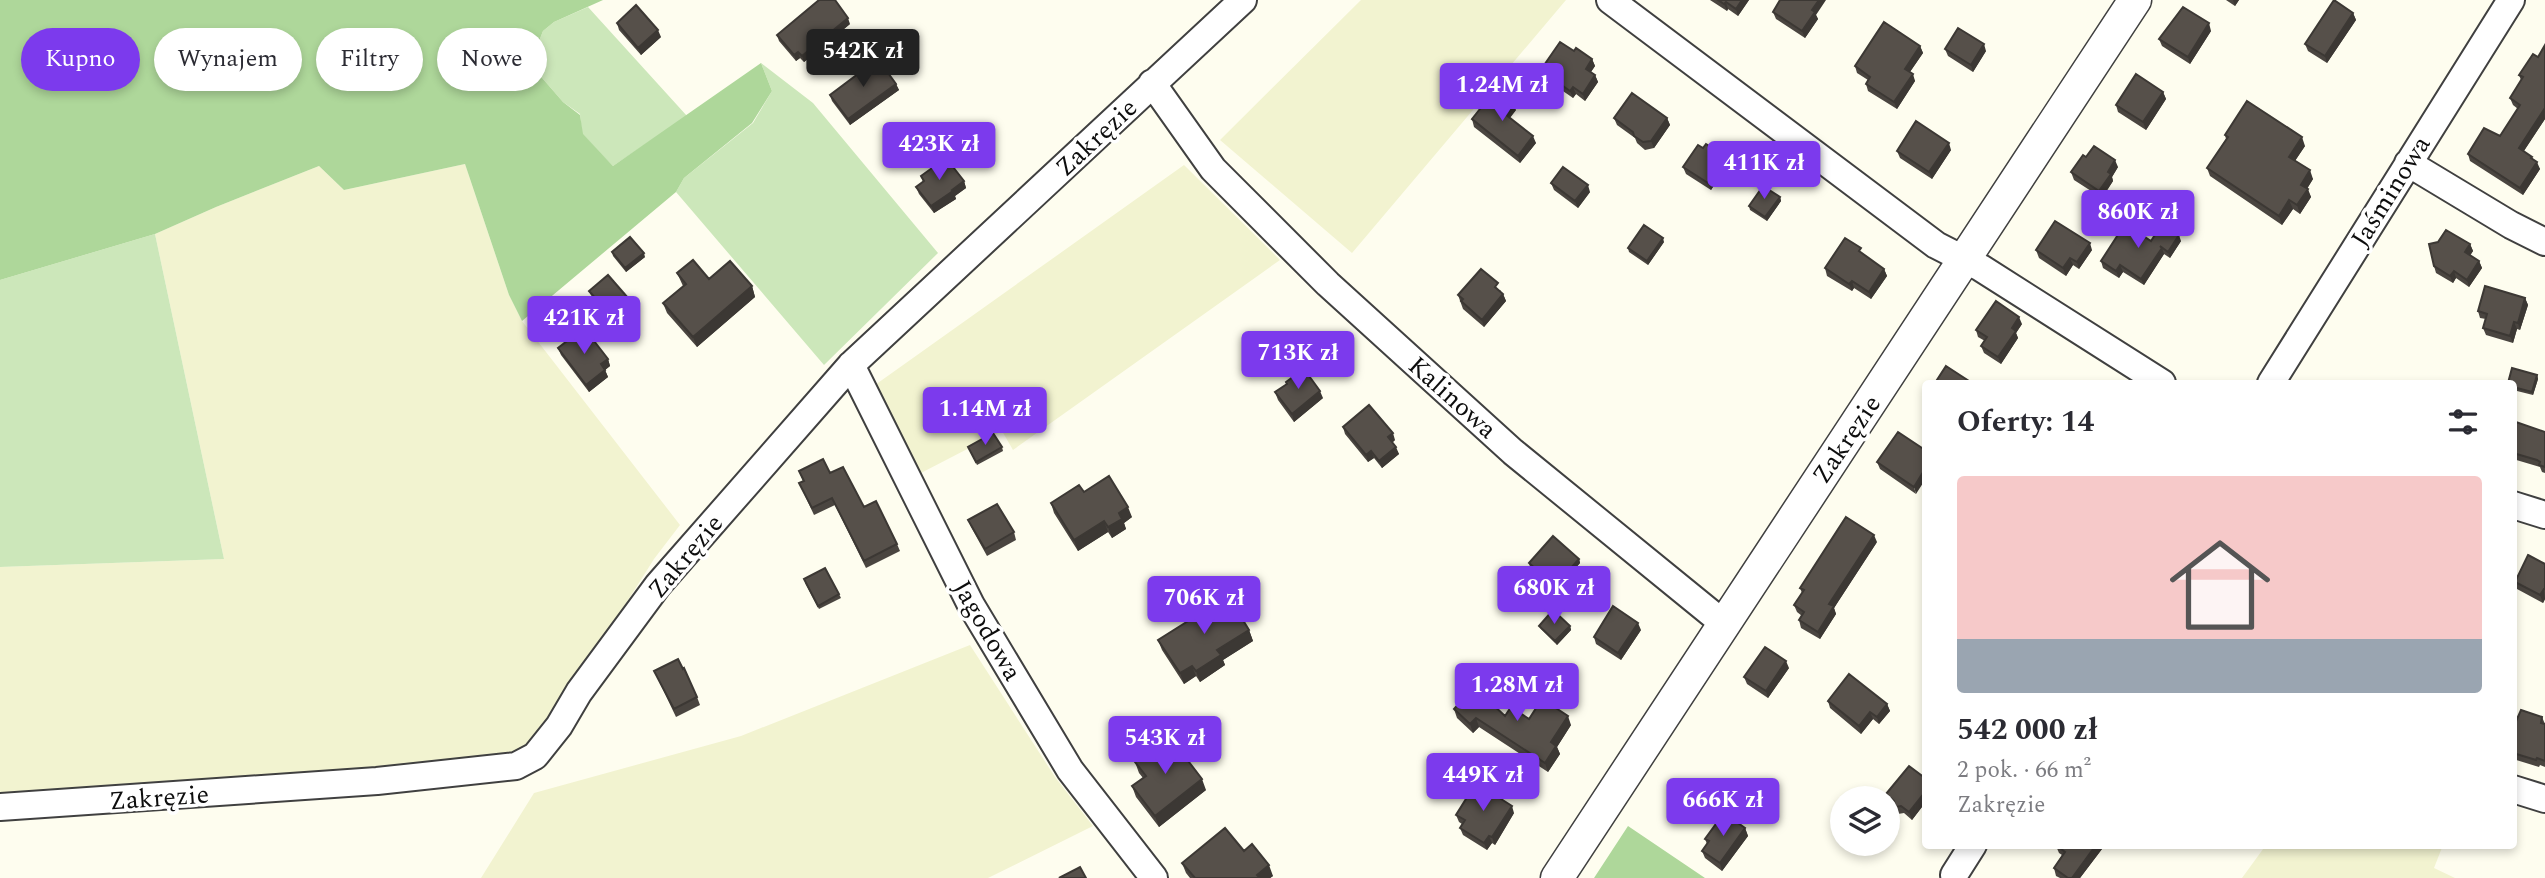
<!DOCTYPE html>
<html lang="pl">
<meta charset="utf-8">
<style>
:root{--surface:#fff;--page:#f7f7f7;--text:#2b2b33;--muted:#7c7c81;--line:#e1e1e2;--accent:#7c3aed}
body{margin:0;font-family:Spectral,serif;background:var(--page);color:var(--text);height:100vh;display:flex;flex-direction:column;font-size:26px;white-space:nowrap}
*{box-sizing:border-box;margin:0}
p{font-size:23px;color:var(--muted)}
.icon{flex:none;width:38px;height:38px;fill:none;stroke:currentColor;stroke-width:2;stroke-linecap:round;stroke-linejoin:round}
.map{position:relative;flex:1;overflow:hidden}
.details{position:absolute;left:1922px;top:380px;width:595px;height:469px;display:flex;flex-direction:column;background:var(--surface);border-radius:7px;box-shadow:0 4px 10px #0003}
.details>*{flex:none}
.guide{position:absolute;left:21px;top:28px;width:665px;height:63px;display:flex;gap:14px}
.buttons{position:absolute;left:1830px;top:786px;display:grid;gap:14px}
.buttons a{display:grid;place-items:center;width:70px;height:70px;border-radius:50%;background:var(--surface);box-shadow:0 4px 10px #0003;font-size:35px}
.price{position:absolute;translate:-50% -60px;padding:0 16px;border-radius:7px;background:var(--accent);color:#fff;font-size:23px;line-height:46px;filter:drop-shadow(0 2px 4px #0008)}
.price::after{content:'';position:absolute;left:50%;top:42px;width:21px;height:16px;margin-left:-10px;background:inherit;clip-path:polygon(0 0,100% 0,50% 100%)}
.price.selected{background:#222;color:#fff}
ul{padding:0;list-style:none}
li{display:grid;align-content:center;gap:14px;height:371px;padding:0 35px}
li+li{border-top:2px solid var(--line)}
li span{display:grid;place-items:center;height:217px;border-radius:7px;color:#555}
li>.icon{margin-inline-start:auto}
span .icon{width:126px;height:126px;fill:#fffc;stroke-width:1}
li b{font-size:30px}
h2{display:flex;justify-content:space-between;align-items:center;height:84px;padding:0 35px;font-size:30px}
.chip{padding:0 24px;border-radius:32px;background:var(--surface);box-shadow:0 4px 10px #0003;font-size:24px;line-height:63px}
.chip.selected{background:var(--accent);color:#fff}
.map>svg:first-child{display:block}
.farmland{fill:#f2f3d0}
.green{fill:#cce7ba}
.forest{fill:#aed79a}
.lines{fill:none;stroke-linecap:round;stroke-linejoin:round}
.minor-casing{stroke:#404040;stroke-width:30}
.tertiary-casing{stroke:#404040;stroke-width:35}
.minor{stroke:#fff;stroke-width:26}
.tertiary{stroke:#fff;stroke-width:32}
.wall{fill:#4a4540}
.shaded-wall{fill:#3c3834}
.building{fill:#56504a;stroke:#3c3834;stroke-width:2}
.labels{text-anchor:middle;stroke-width:7;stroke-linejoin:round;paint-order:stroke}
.street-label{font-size:26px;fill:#0d0d0d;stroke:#fff}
</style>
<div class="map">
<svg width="2545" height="878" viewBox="0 0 2545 878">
<rect width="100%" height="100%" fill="#fefdef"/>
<path class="farmland" d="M1361 0H1566L1352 253 1220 140Z
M465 164 509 295 522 321 680 525 654 559 550 724 518 756 57 796 0 798V567L224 559 155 234 216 207 319 166 344 190Z
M1184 165 1280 260 1013 450 1002 431 921 473 875 385Z
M970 645 1055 777 1093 826 988 878H481L534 793 741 736Z
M2266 845H2443L2434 868 2455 878H2242Z"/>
<path class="green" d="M588 7 687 116 613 166 582 134 580 114 563 102 530 64 543 31 554 22Z
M761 63 813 103 938 253 824 365 676 192 684 178 753 123 772 91Z
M155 234 224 559 0 567V280Z"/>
<path class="forest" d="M0 0H603L554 22 543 31 530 64 563 102 580 115 583 134 613 166 761 63 772 91 752 123 684 178 676 192 522 321 509 295 465 164 344 190 319 166 216 207 155 234 0 280Z
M1628 826 1705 878H1594Z"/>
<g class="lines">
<defs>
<path id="minor" d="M1610 0 1936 245 1981 268 2162 383
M1152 83 1213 169 1328 284 1513 452 1723 623
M2408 163 2511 225 2545 242
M851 365 971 605 1070 770 1154 878
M2271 383 2511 0
M2513 505 2545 515
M2513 789 2545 799
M0 807 377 781 516 766 535 756 559 726 579 692 658 585 851 365 1243 0
M1954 875 1973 845"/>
<path id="tertiary" d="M1557 878C1748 584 1944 294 2135 0"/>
</defs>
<use href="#minor" class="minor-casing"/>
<use href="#tertiary" class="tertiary-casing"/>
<use href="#minor" class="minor"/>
<use href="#tertiary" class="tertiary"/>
</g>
<path class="wall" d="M1710 0H1749L1738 16 1728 9 1727 11Z
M2226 0H2239L2235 6Z
M1773 12 1816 15 1818 19 1805 38 1776 19Z
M2353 13 2356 20 2327 63 2308 51 2305 44Z
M617 23 661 37 641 55 619 30Z
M850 24 804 62 800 58 796 61 779 41 777 35Z
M2211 31 2190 64 2162 46 2159 39Z
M2545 45V119L2524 151 2534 160 2540 169 2523 195 2470 161 2468 154 2500 136 2518 109 2513 105 2510 98 2521 80 2519 75 2538 57Z
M1920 46 1923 53 1910 72 1915 81 1897 109 1868 91 1866 84 1868 80 1857 73 1855 66Z
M1945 49 1986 51 1973 72 1948 56Z
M1574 51 1592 59 1595 66 1591 72 1595 75 1598 82 1585 101 1576 94 1573 98 1560 89 1558 92 1541 81 1538 74Z
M896 84 899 90 850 125 832 101 830 95Z
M2163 92 2166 99 2146 130 2118 112 2116 105Z
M1516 110 1510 118 1536 143 1520 163 1474 127 1472 119Z
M1614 118H1667L1670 125 1654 148 1645 150 1637 143 1635 138 1617 125Z
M2225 135 2305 146 2295 161 2313 179 2307 189 2311 197 2300 214 2293 209 2282 225 2210 176 2207 168 2226 139Z
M1703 148 1728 164 1711 190 1686 174 1683 167Z
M1951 150 1932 179 1900 158 1897 151Z
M2086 157 2118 167 2112 177 2113 181 2102 198 2074 180 2071 172Z
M921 176 964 181 966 188 955 196 956 199 934 213 919 194 916 187 923 182Z
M1551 183 1590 192 1578 208 1554 190Z
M1780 197 1781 201 1767 221 1750 210 1749 206Z
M2151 241H2181L2170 258 2164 254 2144 285 2123 272 2119 278 2103 268 2101 261Z
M1664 242 1648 265 1629 252 1628 248Z
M2470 244 2473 251 2470 255 2479 261 2482 268 2469 287 2456 278 2453 283 2436 273 2434 266Z
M2036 250H2092L2079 269 2073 265 2066 276 2039 258Z
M612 252 645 257 626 272 613 256Z
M1863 254 1884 269 1887 276 1871 299 1854 288 1852 291 1827 276 1825 268Z
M677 273 752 286 755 297 697 347 667 313 663 303 683 286Z
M1501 290 1500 291 1503 294 1506 301 1484 327 1463 309 1458 295Z
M589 291 628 298 629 301 610 317 591 295Z
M2525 298 2528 305 2520 330 2517 329 2513 343 2486 335 2483 328 2486 319 2480 318 2478 311Z
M2022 324 2016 333 2018 338 2001 364 1984 353 1981 346 1985 341 1978 337 1976 330Z
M558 348 608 359 610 366 605 370 608 377 589 392 561 355Z
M2537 375 2538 379 2533 395 2513 390V383Z
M1275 392 1323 398 1294 422 1278 400Z
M2513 421 2545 432V473L2542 472 2540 467 2513 459Z
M1343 427 1395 440 1392 443 1399 454 1382 468 1374 458 1368 462 1345 434Z
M1898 432 1916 494 1880 469 1877 462Z
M968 447H1002L1003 451 977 465Z
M799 471 830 473 864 507 897 544 900 551 866 568 835 505 814 515 799 483 803 481Z
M1084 492 1132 517 1124 523 1126 529 1112 538 1108 532 1078 551 1054 513 1051 503Z
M968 520 1014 532 1016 540 987 556 971 527Z
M1877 542 1834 608 1836 614 1820 639 1801 628 1799 620 1802 616 1797 612 1794 605 1802 593 1800 588Z
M1579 559 1580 563 1556 590 1530 567 1529 563Z
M2545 564V599L2543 603 2517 589 2515 582Z
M805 583 839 594 841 598 819 609Z
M1539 626H1570L1571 630 1557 645 1541 629Z
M1249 630 1253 641 1223 660 1225 665 1200 682 1196 676 1184 684 1162 650 1158 640Z
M1641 630 1621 660 1596 644 1594 637Z
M1789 668 1768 698 1747 684 1744 677Z
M654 671 697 697 700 705 676 717Z
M1828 701 1887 704 1890 711 1879 724 1873 719 1861 734 1830 708Z
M1454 709 1505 716 1571 725 1557 747 1560 754 1548 772 1479 727 1473 733 1457 718Z
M2542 717 2545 724V767L2540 765 2539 767 2513 759V728Z
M1135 762 1206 790 1159 827 1136 797 1132 786 1143 778 1139 773Z
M1925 778V803L1912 820 1904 813 1898 814 1895 807 1889 801 1886 794Z
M1514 813 1495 845 1492 843 1487 850 1463 835 1460 828 1462 824 1459 822 1456 815Z
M1745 828 1748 836 1722 871 1705 858 1702 851 1707 844 1705 839Z
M2056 846 2102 849 2080 878H2060L2056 876 2054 868 2062 855 2059 853Z
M1244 851 1273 876 1270 878H1190L1186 873 1182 863Z"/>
<path class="shaded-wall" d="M1742 0H1749L1738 16 1736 9Z
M1819 0H1826L1816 15 1818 19 1805 38 1802 31 1812 10Z
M2233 0H2239L2235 6Z
M1726 2 1728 9 1727 11 1724 4Z
M2353 13 2356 20 2327 63 2325 56Z
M848 18 850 24 804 62 802 56Z
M2209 23 2211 31 2190 64 2188 57Z
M658 30 661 37 641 55 638 48Z
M1984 44 1986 51 1973 72 1971 65Z
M1920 46 1923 53 1907 76 1905 69Z
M798 52 800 58 796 61 794 55Z
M1592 59 1595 66 1588 76 1586 69Z
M1913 74 1915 81 1897 109 1894 102Z
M1595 75 1598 82 1585 101 1583 94Z
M1557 82 1560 89 1558 92 1555 85Z
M896 84 899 90 850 125 848 119Z
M1573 87 1576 94 1573 98 1570 91Z
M2163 92 2166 99 2146 130 2143 122Z
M1513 103 1516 110 1507 121 1505 114Z
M2545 108V119L2521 155 2519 148Z
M1667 118 1670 125 1654 148 1651 141Z
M1533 136 1536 143 1520 163 1518 156Z
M2302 137 2305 146 2292 165 2289 157Z
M1949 143 1951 150 1932 179 1929 172Z
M1726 156 1728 164 1711 190 1708 183Z
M2115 160 2118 167 2112 177 2113 181 2102 198 2099 191 2108 172Z
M2537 162 2540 169 2523 195 2520 188Z
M2310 170 2313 179 2304 193 2301 185Z
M964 181 966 188 955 196 956 199 934 213 931 206Z
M1588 185 1590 192 1578 208 1575 201Z
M2308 189 2311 197 2300 214 2297 205Z
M1780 197 1781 201 1767 221 1765 217Z
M2289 200 2293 209 2282 225 2279 216Z
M2179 235 2181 241 2170 258 2168 252Z
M1663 238 1664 242 1648 265 1647 261Z
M2090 243 2092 250 2079 269 2077 262Z
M2470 244 2473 251 2468 259 2465 252Z
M2162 248 2164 254 2144 285 2141 279Z
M644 253 645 257 626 272 625 268Z
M2070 258 2073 265 2066 276 2063 268Z
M2479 261 2482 268 2469 287 2467 280Z
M2120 265 2123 272 2119 278 2116 271Z
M1884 269 1887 276 1871 299 1869 292Z
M2454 271 2456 278 2453 283 2450 276Z
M1852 281 1854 288 1852 291 1849 284Z
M752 286 755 297 697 347 693 337Z
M1503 294 1506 301 1484 327 1482 320Z
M628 298 629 301 610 317 609 314Z
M2525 298 2528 305 2520 330 2518 323Z
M2019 317 2022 324 2016 333 2018 338 2001 364 1998 357 2012 328Z
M2514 322 2517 329 2513 343 2510 336Z
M608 359 610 366 605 370 608 377 589 392 586 385 601 364Z
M2537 375 2538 379 2533 395 2532 392Z
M1320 391 1323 398 1294 422 1292 414Z
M1393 433 1395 440 1390 444 1388 437Z
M1396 447 1399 454 1382 468 1379 461Z
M1371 451 1374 458 1368 462 1366 455Z
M1925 469V480L1916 494 1914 487Z
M1128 507 1132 517 1124 523 1126 529 1112 538 1108 527 1119 513Z
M1104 521 1108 532 1078 551 1074 540Z
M1874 535 1877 542 1834 608 1836 614 1820 639 1818 632 1829 604Z
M1579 559 1580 563 1556 590 1555 586Z
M2544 589 2545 599 2543 603 2540 595Z
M1638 623 1641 630 1621 660 1618 653Z
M1570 626 1571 630 1557 645 1555 641Z
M1249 630 1253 641 1223 660 1225 665 1200 682 1196 671 1217 650Z
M1786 661 1789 668 1768 698 1766 691Z
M1192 666 1196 676 1184 684 1180 673Z
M1887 704 1890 711 1879 724 1877 717Z
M1870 712 1873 719 1861 734 1859 726Z
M1568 716 1571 725 1557 747 1560 754 1548 772 1545 763 1551 742Z
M1476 718 1479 727 1473 733 1470 724Z
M1202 779 1206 790 1159 827 1155 816Z
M1925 792V803L1912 820 1909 812Z
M1512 806 1514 813 1495 845 1492 837Z
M1745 828 1748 836 1722 871 1720 863Z
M1489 836 1492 843 1487 850 1484 843Z
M2096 845H2101L2102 849 2080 878H2072Z
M1269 865 1273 876 1270 878H1259L1257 875Z"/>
<path class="building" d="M819 0H835L848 18 802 56 798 52 794 55 777 35Z
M1718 0H1742L1736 9 1726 2 1724 4Z
M1780 0H1819L1812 10 1815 12 1802 31 1773 12Z
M2334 0 2353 13 2325 56 2305 44Z
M636 5 658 30 638 48 617 23Z
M2183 7 2209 23 2188 57 2159 39Z
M1884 22 1920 46 1905 69 1913 74 1894 102 1866 84 1870 77 1855 66Z
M1958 28 1984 44 1971 65 1945 49Z
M1560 42 1574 51 1576 48 1592 59 1586 69 1595 75 1583 94 1573 87 1570 91 1557 82 1555 85 1538 74Z
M2545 45V108L2519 148 2532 157 2531 158 2537 162 2520 188 2468 154 2484 128 2500 136 2520 105 2510 98 2523 77 2519 75 2533 54 2538 57Z
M878 59 896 84 848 119 830 95Z
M2136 74 2163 92 2143 122 2116 105Z
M1496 89 1513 103 1505 114 1533 136 1518 156 1472 119Z
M1632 93 1667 118 1651 141 1643 142 1634 136 1633 132 1614 118Z
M2247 101 2302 137 2289 157 2310 170 2301 185 2308 189 2297 205 2289 200 2279 216 2207 168 2228 137 2225 135Z
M1916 121 1949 143 1929 172 1897 151Z
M1706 144 1726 156 1708 183 1683 167 1698 145 1703 148Z
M2094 146 2115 160 2108 172 2111 174 2099 191 2071 172 2083 155 2086 157Z
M946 158 964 181 952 190 953 191 931 206 916 187 924 181 921 176Z
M1563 167 1588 185 1575 201 1551 183Z
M1763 186 1780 197 1765 217 1749 206Z
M2055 221 2090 243 2077 262 2070 258 2063 268 2036 250Z
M2125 224 2151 241 2162 224 2179 235 2168 252 2160 246 2162 248 2141 279 2120 265 2116 271 2101 261Z
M1644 225 1663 238 1647 261 1628 248Z
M2446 230 2470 244 2465 252 2479 261 2467 280 2454 271 2450 276 2434 266 2429 244 2438 242Z
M630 237 644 253 625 268 612 252Z
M1845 238 1861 248 1859 251 1884 269 1869 292 1852 281 1849 284 1825 268Z
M693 260 709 279 730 261 752 286 693 337 663 303 686 284 677 273Z
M1481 269 1498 283 1495 287 1503 294 1482 320 1461 301 1463 299 1458 295Z
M608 275 628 298 609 314 589 291Z
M2485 286 2525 298 2518 323 2514 322 2510 336 2483 328 2487 314 2478 311Z
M1996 301 2019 317 2012 328 2016 331 1998 357 1981 346 1987 337 1976 330Z
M584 328 608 359 601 364 605 370 586 385 558 348Z
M1946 366 1972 383H1935Z
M2512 368 2537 375 2532 392 2513 387V383H2508Z
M1304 369 1320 391 1292 414 1275 392 1287 384 1286 382Z
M1369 405 1393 433 1388 437 1396 447 1379 461 1371 451 1366 455 1343 427Z
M2513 421 2545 432V467L2539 465 2540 462 2537 460 2513 453Z
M1898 432 1925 450V469L1914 487 1877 462Z
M993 433 1002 447 976 462 968 447Z
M823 459 830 473 843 467 864 507 876 501 897 544 864 561 832 498 812 508 799 483 804 481 799 471Z
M1109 476 1128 507 1119 513 1122 519 1108 527 1104 521 1074 540 1051 503 1079 485 1084 492Z
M997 504 1014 532 985 549 968 520Z
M1846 517 1874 535 1829 604 1834 606 1818 632 1799 620 1804 612 1794 605 1804 590 1800 588Z
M1553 536 1579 559 1555 586 1529 563Z
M2528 555 2545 564V589H2544L2540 595 2515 582Z
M825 568 839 594 818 606 804 579Z
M1228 596 1249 630 1217 650 1221 655 1196 671 1192 666 1180 673 1158 640Z
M1613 606 1638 623 1618 653 1594 637Z
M1553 610 1570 626 1555 641 1539 626Z
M1765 647 1786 661 1766 691 1744 677Z
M678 659 683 669 684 668 697 697 674 709 654 671Z
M1849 674 1887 704 1877 717 1870 712 1859 726 1828 701Z
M1474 687 1505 716 1511 707 1529 719 1542 699 1568 716 1551 742 1556 746 1545 763 1476 718 1470 724 1454 709Z
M2521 710 2542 717 2541 723 2545 724V761L2537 758 2536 760 2513 753V728Z
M1169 736 1202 779 1155 816 1132 786 1146 776 1135 762Z
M1909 766 1925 778V792L1909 812 1901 806 1895 807 1894 801 1886 794Z
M1476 783 1512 806 1492 837 1489 836 1484 843 1460 828 1465 820 1456 815Z
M1724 813 1745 828 1720 863 1702 851 1709 841 1705 839Z
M1225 828 1244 851 1252 844 1269 865 1257 875 1260 878H1195L1182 863Z
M2056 845H2096L2072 878H2068L2054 868 2065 852Z
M1080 867 1086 878H1059Z"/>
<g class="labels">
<g class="street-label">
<text transform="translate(1096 137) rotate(-43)" y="9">Zakręzie</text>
<text transform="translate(2390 191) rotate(-58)" y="9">Jaśminowa</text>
<text transform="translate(1453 397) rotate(42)" y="9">Kalinowa</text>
<text transform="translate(1846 439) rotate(-56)" y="9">Zakręzie</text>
<text transform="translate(685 556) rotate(-50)" y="9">Zakręzie</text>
<text transform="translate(988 630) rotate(60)" y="9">Jagodowa</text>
<text transform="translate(159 797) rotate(-4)" y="9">Zakręzie</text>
</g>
</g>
</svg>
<div class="buttons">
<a><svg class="icon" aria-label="layers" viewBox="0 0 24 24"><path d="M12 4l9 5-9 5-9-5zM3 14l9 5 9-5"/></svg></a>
</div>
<b class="price selected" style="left:863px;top:89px">542K zł</b>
<b class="price" style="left:1502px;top:123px">1.24M zł</b>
<b class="price" style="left:939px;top:182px">423K zł</b>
<b class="price" style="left:1764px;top:201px">411K zł</b>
<b class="price" style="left:2138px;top:250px">860K zł</b>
<b class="price" style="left:584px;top:356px">421K zł</b>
<b class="price" style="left:1298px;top:391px">713K zł</b>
<b class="price" style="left:985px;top:447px">1.14M zł</b>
<b class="price" style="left:1554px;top:626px">680K zł</b>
<b class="price" style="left:1204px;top:636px">706K zł</b>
<b class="price" style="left:1517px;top:723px">1.28M zł</b>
<b class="price" style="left:1165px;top:776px">543K zł</b>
<b class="price" style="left:1483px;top:813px">449K zł</b>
<b class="price" style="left:1723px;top:838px">666K zł</b>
<div class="guide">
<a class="chip selected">Kupno</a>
<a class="chip">Wynajem</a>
<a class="chip">Filtry</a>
<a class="chip">Nowe</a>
</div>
<section class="details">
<h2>Oferty: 14<svg class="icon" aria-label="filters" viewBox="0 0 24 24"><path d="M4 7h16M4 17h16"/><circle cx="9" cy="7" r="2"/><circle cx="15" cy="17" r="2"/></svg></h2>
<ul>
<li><span style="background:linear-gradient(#f6c9c9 75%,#9aa5b1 0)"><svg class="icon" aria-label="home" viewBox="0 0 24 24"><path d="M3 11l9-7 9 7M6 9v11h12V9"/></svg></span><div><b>542 000 zł</b><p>2 pok. · 66 m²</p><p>Zakręzie</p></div></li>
</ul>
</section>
</div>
